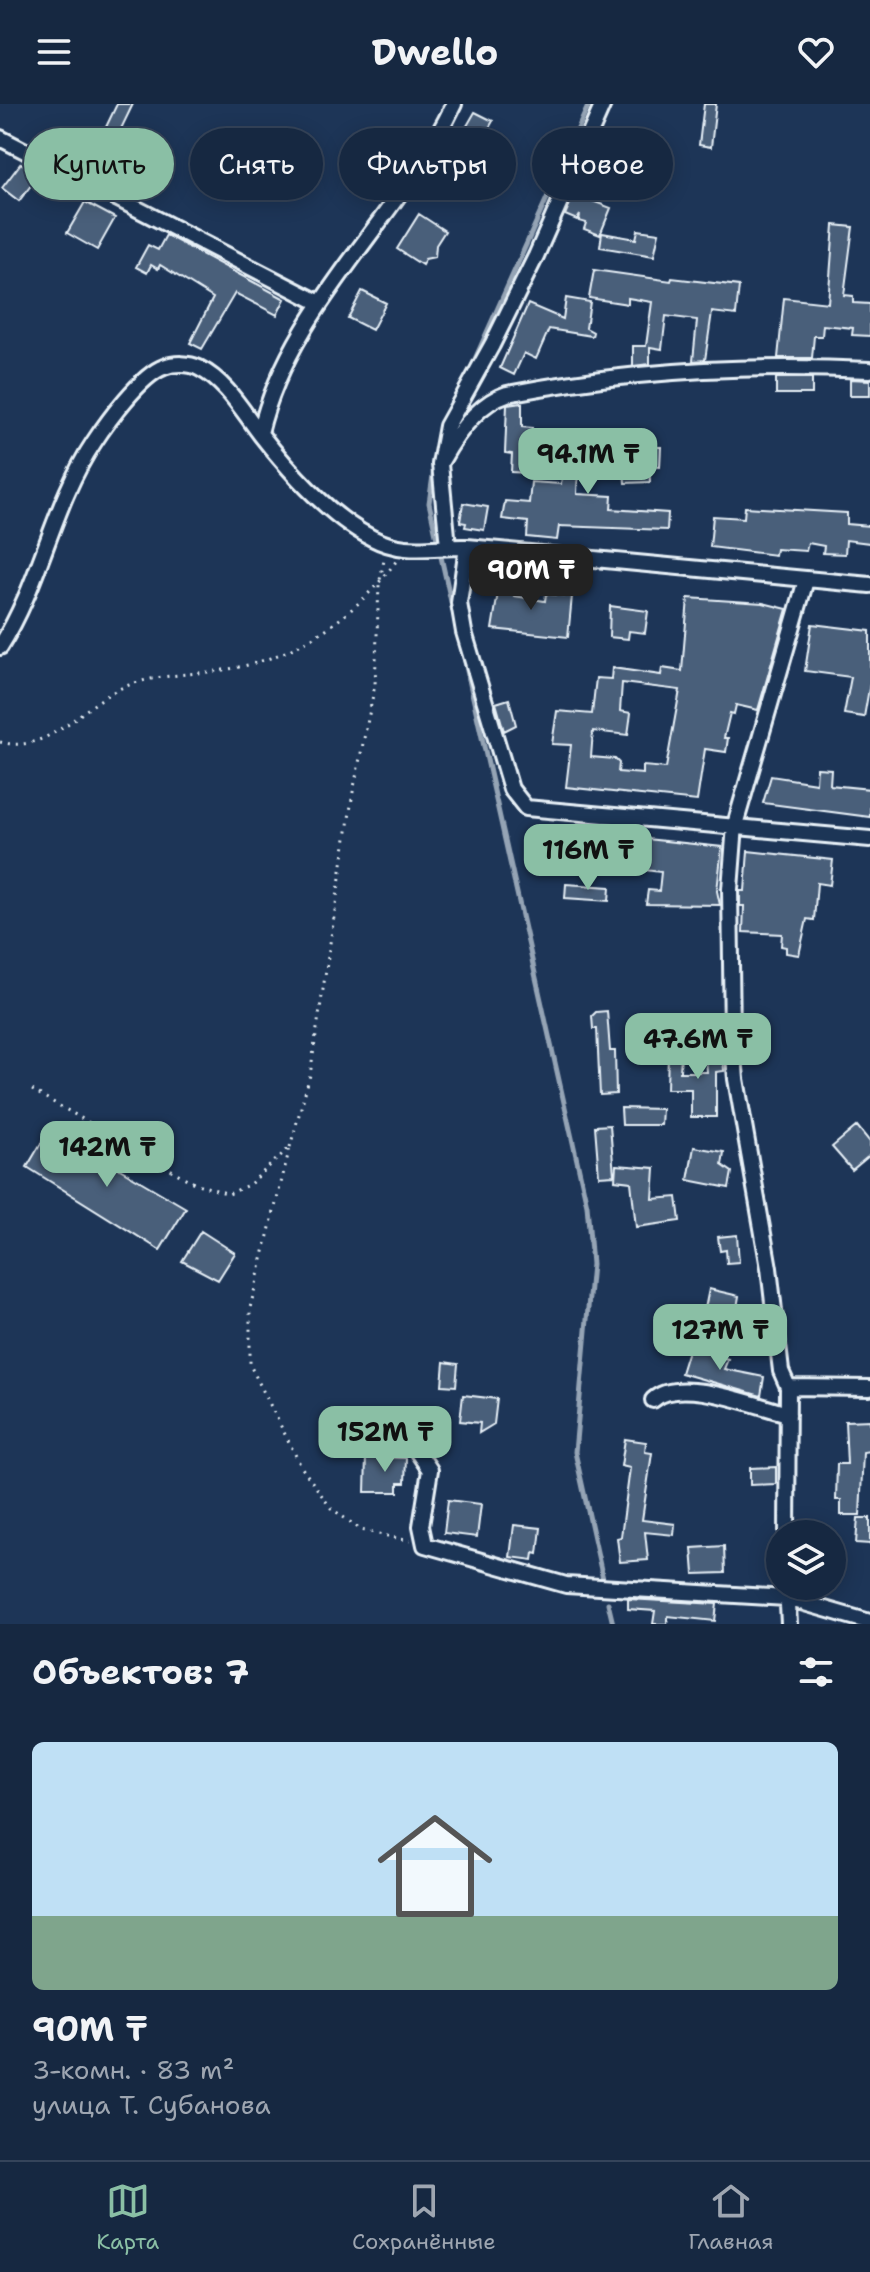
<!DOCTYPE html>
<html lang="ru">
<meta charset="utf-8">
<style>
:root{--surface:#162841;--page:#1f3048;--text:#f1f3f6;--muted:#9ea6b1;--line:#35445a;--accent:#8abfa5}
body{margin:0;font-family:"Shantell Sans",sans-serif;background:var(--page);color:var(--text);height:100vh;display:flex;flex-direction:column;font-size:30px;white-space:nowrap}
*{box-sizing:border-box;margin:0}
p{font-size:26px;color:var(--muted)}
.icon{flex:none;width:44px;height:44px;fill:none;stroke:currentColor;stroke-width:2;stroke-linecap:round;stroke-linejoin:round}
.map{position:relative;height:1520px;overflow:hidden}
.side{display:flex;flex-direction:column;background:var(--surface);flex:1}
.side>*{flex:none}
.hud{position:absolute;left:24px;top:24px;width:822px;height:72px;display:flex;gap:16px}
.fabs{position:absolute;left:766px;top:1416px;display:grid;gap:16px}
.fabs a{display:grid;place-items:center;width:80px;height:80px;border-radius:50%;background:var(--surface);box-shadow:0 4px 20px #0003,0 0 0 2px var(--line);font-size:40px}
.price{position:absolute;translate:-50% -68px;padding:0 18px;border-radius:16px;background:var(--accent);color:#111;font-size:26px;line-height:52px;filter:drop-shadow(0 2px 4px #0008)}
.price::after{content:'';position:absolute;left:50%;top:48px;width:24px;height:18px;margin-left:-12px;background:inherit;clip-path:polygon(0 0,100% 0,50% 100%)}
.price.current{background:#222;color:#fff}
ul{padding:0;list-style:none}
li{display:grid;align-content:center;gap:16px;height:424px;padding:0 32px}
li+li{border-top:2px solid var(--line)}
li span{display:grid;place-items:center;height:248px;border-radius:12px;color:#555}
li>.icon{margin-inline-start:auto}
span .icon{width:144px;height:144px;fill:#fffc;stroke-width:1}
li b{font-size:34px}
h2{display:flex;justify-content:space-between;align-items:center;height:96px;padding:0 32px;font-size:34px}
.tag{padding:0 28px;border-radius:36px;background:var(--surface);box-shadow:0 4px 20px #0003,0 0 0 2px var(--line);font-size:28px;line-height:72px}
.tag.current{background:var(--accent);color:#111}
header{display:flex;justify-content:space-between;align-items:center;height:104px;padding:0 32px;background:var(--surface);font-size:36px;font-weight:700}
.tabs{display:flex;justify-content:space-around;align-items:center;height:112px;border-top:2px solid var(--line);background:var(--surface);font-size:22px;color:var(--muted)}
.tabs a{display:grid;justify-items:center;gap:4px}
.tabs .current{color:var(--accent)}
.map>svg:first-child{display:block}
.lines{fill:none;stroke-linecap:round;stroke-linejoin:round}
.stream{stroke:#95a4b5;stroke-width:5}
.building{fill:#495e7a;stroke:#e8f1f8;stroke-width:2;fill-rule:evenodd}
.minor-casing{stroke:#e8f1f8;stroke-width:20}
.path{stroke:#e8f1f8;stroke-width:3;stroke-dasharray:2 6;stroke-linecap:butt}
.minor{stroke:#1d3557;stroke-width:14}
</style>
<header><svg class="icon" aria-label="menu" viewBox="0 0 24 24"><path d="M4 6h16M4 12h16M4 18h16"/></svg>Dwello<svg class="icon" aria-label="heart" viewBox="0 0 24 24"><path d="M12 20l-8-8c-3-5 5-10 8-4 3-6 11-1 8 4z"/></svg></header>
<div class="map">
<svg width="870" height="1520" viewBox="0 0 870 1520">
<rect width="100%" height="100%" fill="#1d3557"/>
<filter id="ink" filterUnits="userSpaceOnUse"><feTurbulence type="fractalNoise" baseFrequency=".0125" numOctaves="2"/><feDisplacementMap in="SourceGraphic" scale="16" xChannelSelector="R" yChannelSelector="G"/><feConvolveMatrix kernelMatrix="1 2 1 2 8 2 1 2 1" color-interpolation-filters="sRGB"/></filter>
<g filter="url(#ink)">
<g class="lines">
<path class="stream" d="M467 273 589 0
M438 337 429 399 454 511
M461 540 587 1101 592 1160 575 1348 603 1475
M608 1499 613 1520"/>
</g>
<path class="building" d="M117 0H133L119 29 106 23Z
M704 0H716L711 43 699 41Z
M475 8 493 17 457 79 452 76 445 86 434 79Z
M107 38 134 51 122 74 95 61Z
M306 43 320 50 310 71 295 64Z
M21 59 38 72 19 97 2 84Z
M208 63 229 74 220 92 200 78Z
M574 90 611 104 600 131 584 125 586 119 579 117 580 111 577 116 565 111Z
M85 98 115 114 97 146 67 129Z
M419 110 445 127 436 141 435 153 425 155 422 161 397 145Z
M834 121 853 123 844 191 853 192V199L870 200V232L852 231 853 224 823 221 822 232H814L812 254H778L784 194 828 199Z
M638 126 659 129 654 152 600 143 602 129 636 135Z
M166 131 285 195 277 211 235 189 202 245 190 239 213 194 160 161 158 165 151 161 147 169 136 163 148 141 158 146Z
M594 166 671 177 672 174 739 182 736 211 712 208 705 256 693 257 697 216 666 212 662 245 650 243V260L633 262V242H646L652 198 628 194V200L589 194Z
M362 187 386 199 372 226 348 214Z
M566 194 590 198 586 224 593 228 592 232 549 225 536 255 524 249 514 271 500 264 528 200 563 215Z
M776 274H812V290H776Z
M850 275 870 276V292H850Z
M522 299V323L532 324 529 369 511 368 512 350 505 349 507 301Z
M575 333 587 335V344L599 347 624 348 623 343H661L660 363 649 362 650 378 625 379 624 366 578 363 577 390 612 392 611 405 668 409 667 426 559 422 557 436 527 433 528 418 502 415 505 397 529 399 531 378 561 380 564 361H572Z
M463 399 488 403 484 426 465 423 466 419 460 418Z
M745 403 847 409V420L870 422V439L846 436 845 450 823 449 824 442 808 439 806 447 776 445 775 451 710 443 713 412 744 414Z
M501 470 517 472 514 492 545 497 546 490 572 492 568 533 492 525Z
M688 494 763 499 787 505 758 606 736 601 734 610 730 609 724 634H728L726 648 705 645 697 697 566 683 571 641 552 640 557 607 592 610 596 574 611 575 612 564 661 571 662 564 682 567ZM622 579 680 586 666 664 643 662V670L618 668 619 659 615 655 591 653 593 627 628 631 631 609 620 607Z
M610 502 648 507 645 529 629 527 628 535 609 533Z
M812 520 870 527V579L864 613 844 610 851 573 805 567Z
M509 595 516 621 504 627 496 599Z
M817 664 831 665 830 681 870 685V713L763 699 771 672 816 679Z
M560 726 722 743 717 787 720 801 646 800 648 786 659 787 661 768 560 755 557 751Z
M748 747 833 756 830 781 817 779 814 816 807 815 799 851 786 849V843L781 842 782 830 743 828 744 802H740V787H745Z
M566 780 610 783 609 797 565 794Z
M607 907 610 947H615L616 990 600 991 597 925H593L592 912 596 908Z
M722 940 724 967 716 968V1013H691V985H667L668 949H681L680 968H707L705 942Z
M621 1004 662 1005 661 1021H622Z
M610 1021 614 1071 599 1072 595 1022Z
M857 1022 870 1038V1051L852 1066 832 1043Z
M50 1024 186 1104 160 1146 27 1063Z
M694 1043 724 1048 722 1061 732 1068 729 1084 688 1076Z
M616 1061 655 1064 653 1095 677 1093 680 1117 636 1123 631 1078 615 1076Z
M201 1127 235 1149 218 1176 182 1157Z
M737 1131 739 1158 727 1159 726 1146 720 1147 718 1133Z
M709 1185 739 1192 734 1222 703 1214Z
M689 1243 728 1255 724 1265 764 1273 761 1292 681 1269Z
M444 1258 458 1260 456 1282 442 1281Z
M463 1291 497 1295 494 1320 479 1329 480 1319 460 1317Z
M870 1316V1347L863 1348 860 1411H841V1396H836L837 1360H847L845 1317Z
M625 1335 646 1338 645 1348 652 1349 642 1416 675 1420 674 1431 645 1428 648 1456 620 1458 617 1434 621 1433 630 1364 621 1362Z
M366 1353 406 1354 405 1379H398V1388H365Z
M776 1363V1380L750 1381V1364Z
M448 1396 481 1400 477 1433 444 1429Z
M858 1414H870V1440L856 1439Z
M514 1421 541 1424 538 1450 534 1449 533 1456 510 1453Z
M724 1442 725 1469 694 1470 692 1444Z
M628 1495 717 1500 715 1517 668 1512 667 1520H653L655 1507 628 1505Z"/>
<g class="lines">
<defs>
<path id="minor" d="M0 34 320 199
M260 329C290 202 399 116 454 0
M442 356C456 331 478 299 507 290 625 267 750 260 870 266
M448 442 440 360 447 322 492 241 536 152 603 0
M467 443 459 499 464 528 511 685 526 704 870 735
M0 543C41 479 52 401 94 338 107 318 141 271 164 263 174 259 189 259 199 264 227 278 243 308 261 331 290 368 329 412 372 434 404 451 433 442 467 443L870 481
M788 1283 870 1284
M653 1296C679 1271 756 1302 788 1310
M413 1341 430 1366 421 1422 425 1441 566 1481 787 1494 870 1518
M787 1430 788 1283 781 1267 769 1164 736 975 732 930 730 785 735 721 806 476
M787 1482 789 1520"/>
</defs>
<use href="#minor" class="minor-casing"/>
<path class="path" d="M0 638C48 651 80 603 119 585 156 568 200 572 239 563 303 549 358 509 397 456
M32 986 194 1079 229 1090 250 1080 290 1043 250 1204V1261L302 1364 331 1404 361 1426 410 1437
M290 1043 310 971 353 688 375 581 379 481 384 456"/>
<use href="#minor" class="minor"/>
</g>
</g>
</svg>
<div class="fabs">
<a><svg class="icon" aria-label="layers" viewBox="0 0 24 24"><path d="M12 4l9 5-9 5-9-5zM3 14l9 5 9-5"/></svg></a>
</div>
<b class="price" style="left:588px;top:392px">94.1M ₸</b>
<b class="price current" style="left:531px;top:508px">90M ₸</b>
<b class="price" style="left:588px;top:788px">116M ₸</b>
<b class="price" style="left:698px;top:977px">47.6M ₸</b>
<b class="price" style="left:107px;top:1085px">142M ₸</b>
<b class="price" style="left:720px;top:1268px">127M ₸</b>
<b class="price" style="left:385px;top:1370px">152M ₸</b>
<div class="hud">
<a class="tag current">Купить</a>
<a class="tag">Снять</a>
<a class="tag">Фильтры</a>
<a class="tag">Новое</a>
</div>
</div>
<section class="side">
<h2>Объектов: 7<svg class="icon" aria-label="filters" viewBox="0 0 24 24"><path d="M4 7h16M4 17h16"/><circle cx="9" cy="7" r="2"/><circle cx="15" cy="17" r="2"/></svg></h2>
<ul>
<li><span style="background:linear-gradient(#bfe0f5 70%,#7fa58c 0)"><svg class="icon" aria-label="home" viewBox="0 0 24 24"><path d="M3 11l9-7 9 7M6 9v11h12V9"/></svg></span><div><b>90M ₸</b><p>3-комн. · 83 m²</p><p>улица Т. Субанова</p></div></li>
</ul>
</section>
<nav class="tabs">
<a class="current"><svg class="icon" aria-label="map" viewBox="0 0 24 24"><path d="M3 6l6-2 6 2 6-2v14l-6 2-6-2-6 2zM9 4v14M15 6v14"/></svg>Карта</a>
<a><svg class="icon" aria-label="saved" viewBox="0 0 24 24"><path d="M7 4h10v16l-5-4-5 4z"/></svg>Сохранённые</a>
<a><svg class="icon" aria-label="home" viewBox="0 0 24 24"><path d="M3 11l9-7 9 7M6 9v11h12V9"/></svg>Главная</a>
</nav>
